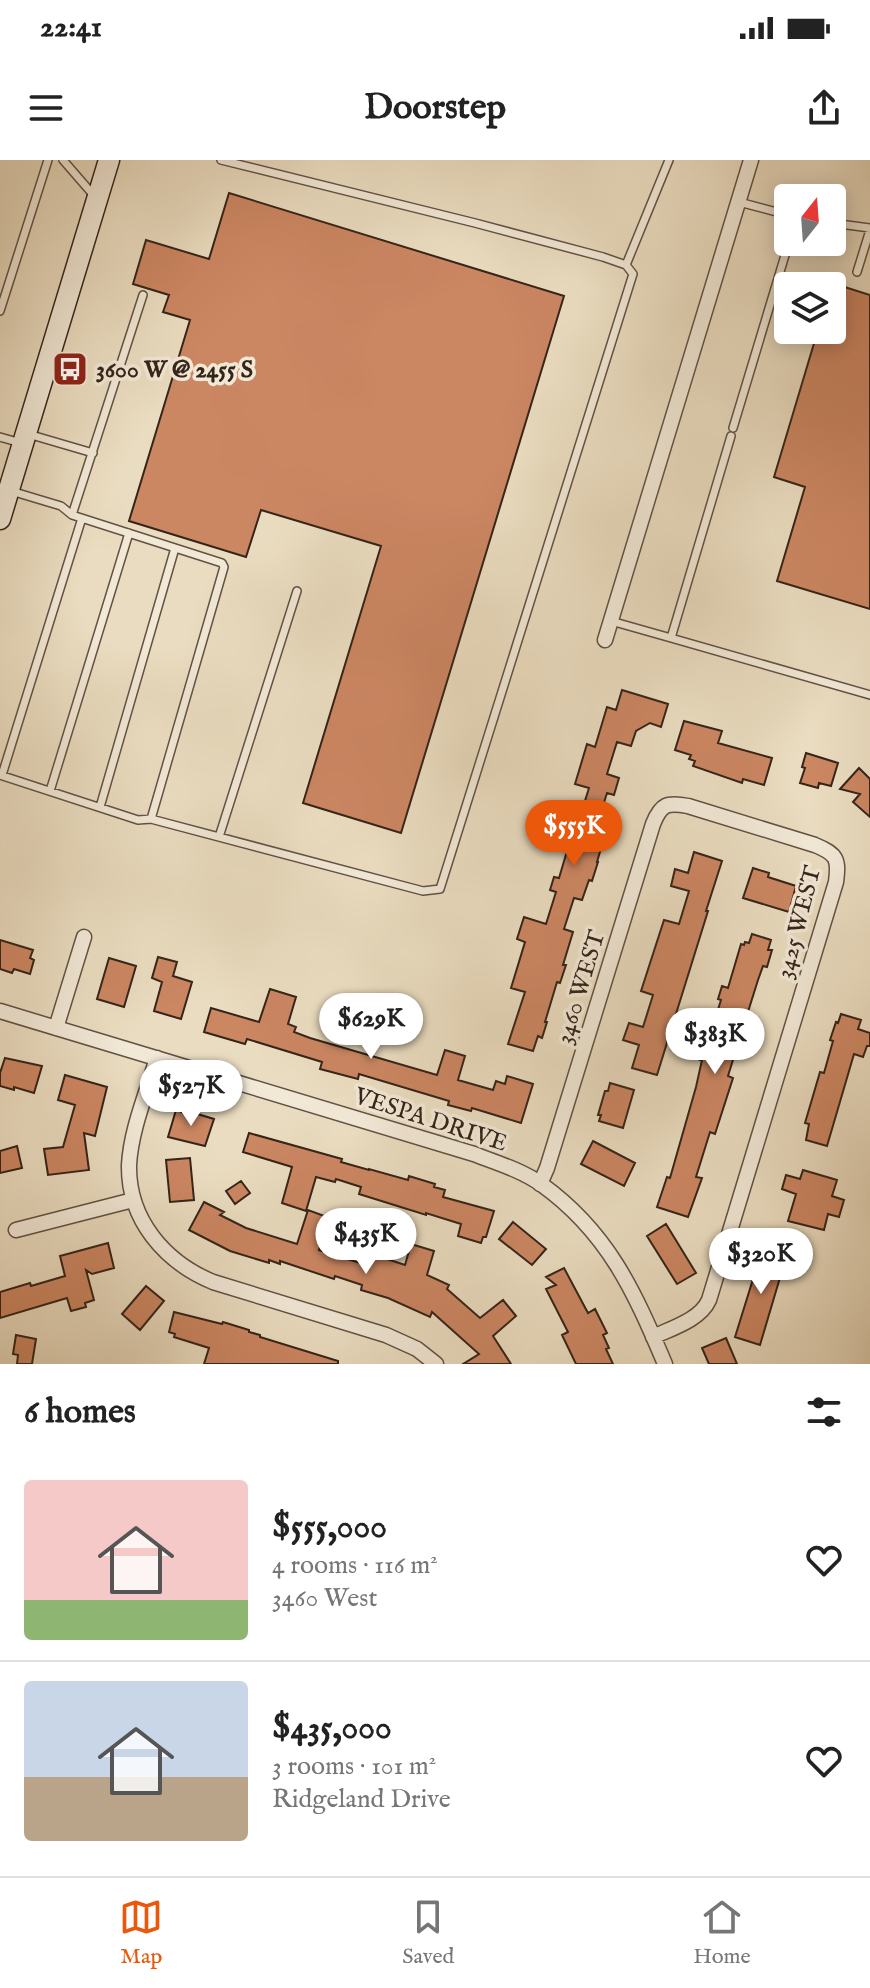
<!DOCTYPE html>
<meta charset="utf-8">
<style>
:root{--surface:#fff;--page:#f6f6f6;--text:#222;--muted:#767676;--line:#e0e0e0;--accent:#ea580c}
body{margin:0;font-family:"IM FELL English",serif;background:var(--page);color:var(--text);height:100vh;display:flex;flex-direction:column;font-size:30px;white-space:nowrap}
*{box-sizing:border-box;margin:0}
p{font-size:26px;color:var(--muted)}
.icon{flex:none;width:44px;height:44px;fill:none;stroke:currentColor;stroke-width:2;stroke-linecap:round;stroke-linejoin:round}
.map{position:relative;height:1204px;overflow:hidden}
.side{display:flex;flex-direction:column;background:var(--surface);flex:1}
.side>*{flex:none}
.needle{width:52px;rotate:17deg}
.fabs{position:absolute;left:774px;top:24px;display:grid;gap:16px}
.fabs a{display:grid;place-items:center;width:72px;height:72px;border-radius:8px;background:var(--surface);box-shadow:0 4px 20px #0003;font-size:40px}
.price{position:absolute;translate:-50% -68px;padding:0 18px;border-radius:28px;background:#fff;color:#222;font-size:26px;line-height:52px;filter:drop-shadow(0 2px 4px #0008)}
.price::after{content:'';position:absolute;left:50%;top:48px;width:24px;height:18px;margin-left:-12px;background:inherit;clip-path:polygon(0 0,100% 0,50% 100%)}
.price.on{background:var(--accent);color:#fff}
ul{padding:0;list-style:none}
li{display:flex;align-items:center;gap:24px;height:200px;padding:0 24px}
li+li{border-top:2px solid var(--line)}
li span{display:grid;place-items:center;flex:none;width:224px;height:160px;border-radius:8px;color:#555}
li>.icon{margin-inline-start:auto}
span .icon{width:96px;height:96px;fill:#fffc;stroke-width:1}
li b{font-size:34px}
h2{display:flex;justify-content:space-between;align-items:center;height:96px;padding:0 24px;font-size:34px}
.status{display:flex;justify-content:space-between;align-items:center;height:56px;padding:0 40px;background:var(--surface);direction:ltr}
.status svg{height:22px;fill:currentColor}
header{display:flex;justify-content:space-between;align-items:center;height:104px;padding:0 24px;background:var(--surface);font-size:36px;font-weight:700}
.dock{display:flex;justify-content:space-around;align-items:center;height:112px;border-top:2px solid var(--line);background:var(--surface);font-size:22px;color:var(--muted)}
.dock a{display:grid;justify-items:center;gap:4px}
.dock .on{color:var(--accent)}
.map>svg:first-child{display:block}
.building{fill:#cb8662;stroke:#35241a;stroke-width:2}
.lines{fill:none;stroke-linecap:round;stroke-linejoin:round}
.lane-casing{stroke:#625244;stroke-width:10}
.street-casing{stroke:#625244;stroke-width:17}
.secondary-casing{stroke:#35241a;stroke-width:23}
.lane{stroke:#f1e8d6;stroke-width:7}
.street{stroke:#f1e8d6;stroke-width:14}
.secondary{stroke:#f1e8d6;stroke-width:20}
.labels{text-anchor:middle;stroke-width:7;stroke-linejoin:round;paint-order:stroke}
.poi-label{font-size:24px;font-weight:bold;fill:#35241a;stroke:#f1e8d6;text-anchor:start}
.street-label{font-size:24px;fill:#35241a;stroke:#f1e8d6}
</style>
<div class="status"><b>22:41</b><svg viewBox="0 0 49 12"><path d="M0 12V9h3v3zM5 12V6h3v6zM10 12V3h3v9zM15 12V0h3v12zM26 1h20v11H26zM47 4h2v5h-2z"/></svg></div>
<header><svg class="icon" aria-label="menu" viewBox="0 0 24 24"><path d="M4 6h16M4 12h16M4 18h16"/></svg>Doorstep<svg class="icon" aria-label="share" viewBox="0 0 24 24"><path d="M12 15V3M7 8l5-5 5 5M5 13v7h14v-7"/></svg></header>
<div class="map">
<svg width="870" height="1204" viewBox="0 0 870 1204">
<rect width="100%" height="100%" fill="#eadcc0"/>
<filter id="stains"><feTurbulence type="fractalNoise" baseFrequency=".0025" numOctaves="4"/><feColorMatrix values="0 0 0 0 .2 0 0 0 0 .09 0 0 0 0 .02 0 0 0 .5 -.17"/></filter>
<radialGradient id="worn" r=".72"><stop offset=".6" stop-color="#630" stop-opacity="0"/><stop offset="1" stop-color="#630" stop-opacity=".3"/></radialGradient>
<path class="building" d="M229 33 564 136 401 673 303 643 381 386 261 350 246 397 129 361 190 160 163 152 169 135 133 124 146 80 209 99Z
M832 123 870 135V449L777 421 805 327 774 317 818 170H832Z
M622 530 668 544 661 567 650 563 636 571 631 586 617 582 607 614 619 618 614 635 607 633 597 665 607 668 597 702H598L592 721 589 720 582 740 574 738 564 769 573 772 563 805H566L560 823 557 822 545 862H547L542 878 538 876 533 891 508 884 525 832 511 828 525 782 517 779 524 757 546 764 556 732 550 730 554 717 559 718 570 681 551 675 557 653 579 660 589 628 575 624 587 584 595 587 607 547 616 550Z
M684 561 722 571 718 583 772 598 764 625 743 619 742 623 693 606 695 601 689 599 691 595 675 590Z
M806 593 838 603 831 626 819 623 818 628 800 623 805 608 802 607Z
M859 608 870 619V657L853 642 860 634 840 629Z
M694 692 722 701 706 751H708L657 915 632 908 639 885 623 880 629 863 643 867 653 835 641 831 664 760 679 764 689 731 671 726 675 709 688 713Z
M753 708 769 713 768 717 796 726 789 752 743 738Z
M752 774 771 780 768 790H772L767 807 763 806 758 820 747 855 751 856 745 875 741 874 728 916 733 918 715 974 710 972 696 1017 702 1018 688 1057 657 1047 667 1017 670 1018 696 927 702 900H700L704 886 708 888 718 857 716 856 721 840 718 839 722 826 728 828 741 784 744 785 745 782 749 783Z
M0 780 33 790 30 798 34 800 30 814 14 809 12 813 0 809Z
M158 797 177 802 173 816 192 822 181 859 154 851 162 822 152 818Z
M109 798 136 806 124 847 97 839Z
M270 829 296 837 288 864 296 867 294 872 310 878 437 915 445 890 465 896 458 920 493 930 496 921 505 924 507 916 533 924 521 963 472 948 471 951 448 945 449 941 359 914 358 919 320 909 322 902 247 879 245 884 204 872 211 848 259 862Z
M841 854 861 860 858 869 870 873V886H867L863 897 854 894 827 986 806 980 809 964 805 963 820 912 824 913 833 881 830 880 836 862 838 863Z
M5 898 42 906 34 933 14 927V930L0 926V913Z
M65 915 107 927 95 976 84 973 89 1010 48 1015 44 989 63 987 75 945 58 940Z
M610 923 634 930 623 968 599 961 601 955H598L605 931H608Z
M176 950 190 955 191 952 214 959 205 986 168 977Z
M249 973 342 999 341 1002 369 1010V1009L408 1020 409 1016 435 1024 434 1027 445 1030 443 1037 494 1051 486 1077H483L481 1083 458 1076 461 1064 426 1053V1055L359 1034 361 1027 336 1019 335 1022 316 1017 306 1051 282 1043 292 1007 243 992Z
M593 981 635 1003 624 1026 581 1004Z
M17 986 22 1008 0 1013V991Z
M190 998 194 1040 170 1042 166 1000Z
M803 1010 837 1020 832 1036 844 1040 839 1057 828 1054 824 1070 788 1061 796 1034 782 1029 786 1015 800 1019Z
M241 1021 250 1033 235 1044 226 1031Z
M204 1042 224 1052 220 1055 246 1068 297 1084 308 1050 330 1058 319 1090 357 1102 366 1104 369 1093 405 1105 411 1084 434 1091 427 1115 449 1125 447 1129 480 1158 503 1140 516 1156 493 1176 511 1204H463L479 1194 432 1152 430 1157 388 1138 361 1130 362 1125 335 1116 334 1119 280 1101V1104L269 1100V1103L230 1091 189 1070Z
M513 1062 546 1089 532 1105 499 1079Z
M666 1064 696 1113 677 1124 647 1076Z
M108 1083 114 1108 92 1114 86 1110 94 1140 85 1143 86 1147 71 1151 67 1138 0 1158V1132L30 1123 31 1126 65 1116 60 1096Z
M763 1087 787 1094 760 1185 735 1177Z
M564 1108 588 1153 595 1149 607 1173 603 1175 609 1188 606 1189 613 1204H576L562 1175 568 1172 546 1129 556 1125 546 1117Z
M146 1126 164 1141 140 1170 122 1154Z
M174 1152 222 1164 223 1162 249 1170V1172L260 1175V1177L338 1201V1204H204L209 1188 174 1177 175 1174 169 1172Z
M16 1175 36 1179 32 1204H17L18 1195 13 1194Z
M726 1178 737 1204H709L702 1188Z"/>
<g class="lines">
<defs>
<path id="lane" d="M63 0 96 38
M739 42 788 55
M832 63 870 68
M626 105 669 0
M857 112 870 70
M0 151 48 0
M733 268 789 82
M28 274 93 293
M731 276 671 478 870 535
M0 277 21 283
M72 355 143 135
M611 461 671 478
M0 615 138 660 151 659 224 407 222 403 72 355 61 346 11 331
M2 615 82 358
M50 631 129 373
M100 647 175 388
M151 659 423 731 440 729 633 114 626 105 603 97 475 63 221 0
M219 677 297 431"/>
<path id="street" d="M605 480 751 0
M0 851 474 994C497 1003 521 1010 541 1024 608 1072 634 1131 665 1204
M56 868 84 777
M157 898C147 932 131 969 129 1005 128 1060 165 1102 213 1122L386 1175 417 1189 436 1204
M540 1024 547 1008 653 664C661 644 667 642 688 646L815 685C837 694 839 699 836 722L709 1140C700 1160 672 1168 653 1177
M16 1070 133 1040"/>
<path id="secondary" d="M0 359 109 0"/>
</defs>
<use href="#lane" class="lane-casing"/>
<use href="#street" class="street-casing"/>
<use href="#secondary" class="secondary-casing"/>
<use href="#lane" class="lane"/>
<use href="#street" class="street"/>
<use href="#secondary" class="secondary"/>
</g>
<defs>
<symbol id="bus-square" viewBox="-11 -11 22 22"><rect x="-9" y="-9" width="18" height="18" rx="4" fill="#8f2418" stroke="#f1e8d6"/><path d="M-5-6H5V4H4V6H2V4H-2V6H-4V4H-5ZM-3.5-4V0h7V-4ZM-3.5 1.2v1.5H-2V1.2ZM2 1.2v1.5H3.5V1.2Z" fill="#fff"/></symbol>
</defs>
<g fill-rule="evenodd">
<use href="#bus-square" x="50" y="189" width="40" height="40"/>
</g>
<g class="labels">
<g class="poi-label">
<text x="96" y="217">3600 W @ 2455 S</text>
</g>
<g class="street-label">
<text transform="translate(798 762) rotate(-75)" y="8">3425 WEST</text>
<text transform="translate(580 827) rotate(-73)" y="8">3460 WEST</text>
<text transform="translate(431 959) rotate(18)" y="8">VESPA DRIVE</text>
</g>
</g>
<rect width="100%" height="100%" filter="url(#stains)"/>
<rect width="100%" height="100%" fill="url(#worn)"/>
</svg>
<div class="fabs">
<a><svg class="needle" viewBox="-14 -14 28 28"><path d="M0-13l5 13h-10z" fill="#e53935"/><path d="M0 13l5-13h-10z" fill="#767676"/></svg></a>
<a><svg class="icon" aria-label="layers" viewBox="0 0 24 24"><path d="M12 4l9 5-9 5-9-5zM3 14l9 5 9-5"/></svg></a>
</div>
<b class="price on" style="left:574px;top:708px">$555K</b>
<b class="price" style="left:371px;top:901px">$629K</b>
<b class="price" style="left:715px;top:916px">$383K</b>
<b class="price" style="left:191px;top:968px">$527K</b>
<b class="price" style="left:366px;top:1116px">$435K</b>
<b class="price" style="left:761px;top:1136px">$320K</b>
</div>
<section class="side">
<h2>6 homes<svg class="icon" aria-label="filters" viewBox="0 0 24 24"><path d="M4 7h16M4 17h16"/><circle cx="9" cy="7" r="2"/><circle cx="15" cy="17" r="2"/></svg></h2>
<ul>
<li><span style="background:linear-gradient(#f6c9c9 75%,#8fb573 0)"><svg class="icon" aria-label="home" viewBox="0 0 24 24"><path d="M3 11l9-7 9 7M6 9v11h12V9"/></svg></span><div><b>$555,000</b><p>4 rooms · 116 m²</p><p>3460 West</p></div><svg class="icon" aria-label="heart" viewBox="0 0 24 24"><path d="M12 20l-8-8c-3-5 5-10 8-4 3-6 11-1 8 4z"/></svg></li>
<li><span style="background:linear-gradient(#c9d6e8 60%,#b9a48a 0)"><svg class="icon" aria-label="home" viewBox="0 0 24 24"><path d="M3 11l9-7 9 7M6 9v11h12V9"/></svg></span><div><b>$435,000</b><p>3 rooms · 101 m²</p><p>Ridgeland Drive</p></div><svg class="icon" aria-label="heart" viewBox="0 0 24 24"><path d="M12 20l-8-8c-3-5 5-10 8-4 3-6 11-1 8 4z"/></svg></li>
</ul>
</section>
<nav class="dock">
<a class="on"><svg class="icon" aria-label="map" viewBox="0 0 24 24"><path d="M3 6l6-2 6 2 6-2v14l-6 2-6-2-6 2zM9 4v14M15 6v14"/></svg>Map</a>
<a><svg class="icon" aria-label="saved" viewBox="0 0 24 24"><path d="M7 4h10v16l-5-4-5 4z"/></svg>Saved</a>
<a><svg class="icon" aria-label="home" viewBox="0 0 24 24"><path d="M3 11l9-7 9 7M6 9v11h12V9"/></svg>Home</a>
</nav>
